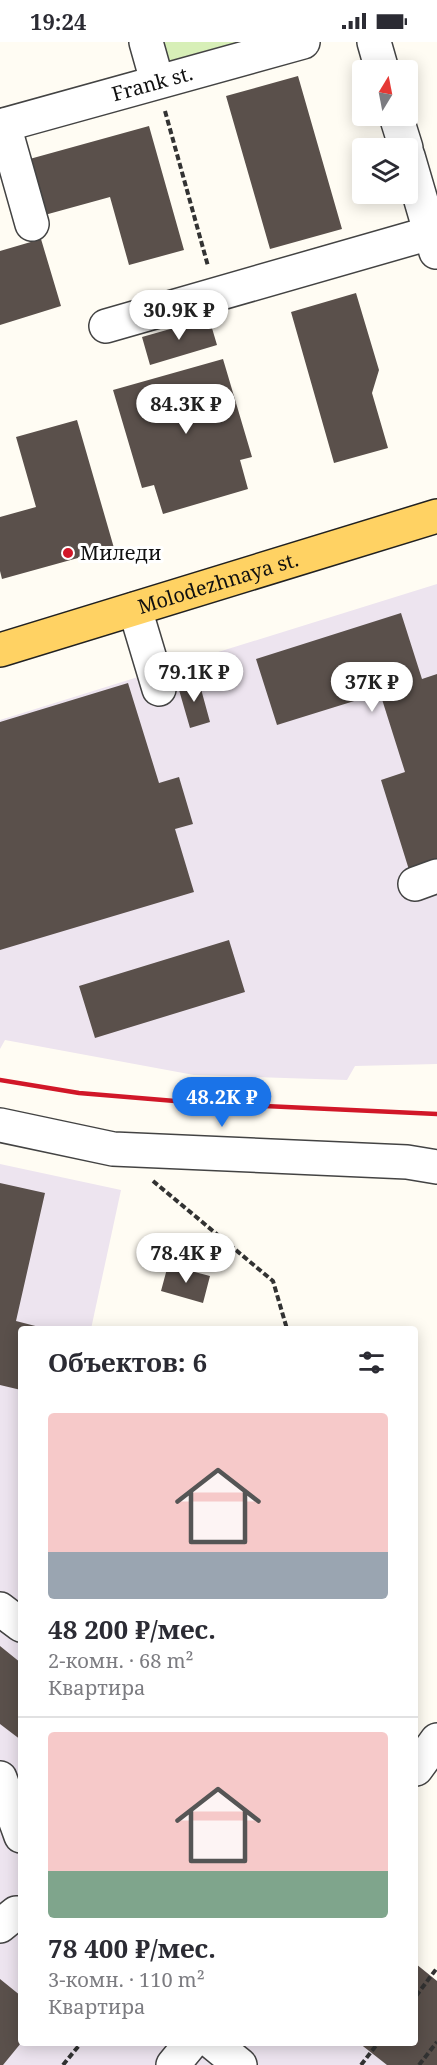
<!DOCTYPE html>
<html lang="ru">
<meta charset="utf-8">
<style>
:root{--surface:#fff;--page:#f7f7f7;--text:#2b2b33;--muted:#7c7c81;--line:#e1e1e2;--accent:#1a73e8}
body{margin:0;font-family:"Noto Serif",serif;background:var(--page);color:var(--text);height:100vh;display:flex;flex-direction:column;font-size:22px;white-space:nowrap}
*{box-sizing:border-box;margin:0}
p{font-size:20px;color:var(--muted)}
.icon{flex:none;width:33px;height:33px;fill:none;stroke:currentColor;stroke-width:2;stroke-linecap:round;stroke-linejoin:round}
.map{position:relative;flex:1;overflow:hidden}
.drawer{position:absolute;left:18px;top:1284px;width:400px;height:720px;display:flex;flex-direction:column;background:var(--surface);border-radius:6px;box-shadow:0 3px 15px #0003}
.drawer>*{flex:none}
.needle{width:39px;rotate:10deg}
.buttons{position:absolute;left:352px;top:18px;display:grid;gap:12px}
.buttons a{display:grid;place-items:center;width:66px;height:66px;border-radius:6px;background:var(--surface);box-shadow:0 3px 15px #0003;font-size:30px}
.price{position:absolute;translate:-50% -51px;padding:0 14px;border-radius:21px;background:#fff;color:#222;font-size:20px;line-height:39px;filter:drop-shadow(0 2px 3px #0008)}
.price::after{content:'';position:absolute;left:50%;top:36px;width:18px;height:14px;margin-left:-9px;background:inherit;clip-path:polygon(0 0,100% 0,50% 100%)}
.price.active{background:var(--accent);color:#fff}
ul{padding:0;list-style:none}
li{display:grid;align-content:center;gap:12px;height:318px;padding:0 30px}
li+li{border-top:2px solid var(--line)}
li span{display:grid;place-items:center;height:186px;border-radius:6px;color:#555}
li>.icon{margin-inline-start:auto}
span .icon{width:108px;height:108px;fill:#fffc;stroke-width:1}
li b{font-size:26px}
h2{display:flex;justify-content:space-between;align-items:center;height:72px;padding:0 30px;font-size:26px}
.status{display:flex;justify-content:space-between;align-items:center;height:42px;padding:0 30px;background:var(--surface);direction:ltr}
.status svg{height:16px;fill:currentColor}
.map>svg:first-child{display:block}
.industrial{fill:#ede4ef}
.green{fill:#d7efb7}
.building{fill:#5a504b}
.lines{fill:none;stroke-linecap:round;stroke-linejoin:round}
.minor-casing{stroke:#434343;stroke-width:36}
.major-casing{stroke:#212121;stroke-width:36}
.path{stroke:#323232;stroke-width:4;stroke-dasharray:6 3;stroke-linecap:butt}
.minor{stroke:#fff;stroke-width:33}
.major{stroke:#ffd263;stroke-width:33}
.rail{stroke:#d11728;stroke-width:4.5}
.poi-dot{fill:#d11728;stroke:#fff;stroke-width:2}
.labels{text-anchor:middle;stroke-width:6;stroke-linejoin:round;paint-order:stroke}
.street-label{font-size:20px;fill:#101010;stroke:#fff}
.poi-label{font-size:20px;fill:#101010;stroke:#fff;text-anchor:start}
</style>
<div class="status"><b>19:24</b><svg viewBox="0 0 49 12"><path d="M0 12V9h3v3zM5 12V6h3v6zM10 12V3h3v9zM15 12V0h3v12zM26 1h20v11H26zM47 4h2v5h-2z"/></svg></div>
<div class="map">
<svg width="437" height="2023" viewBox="0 0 437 2023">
<rect width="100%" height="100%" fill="#fffcf3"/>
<path class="industrial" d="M437 542V1022L355 1024 347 1038 194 1033 5 998 0 1007V678Z
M0 1122 121 1148 91 1287H21V2001H416V1922L437 1939V2023H0Z"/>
<path class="green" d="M155 0H237L161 21Z"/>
<path class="building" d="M298 34 342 187 270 207 226 54Z
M149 84 184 208 129 223 110 155 41 174 26 118Z
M41 197 61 264 0 283V209Z
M356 251 379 328 372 351 388 406 334 421 291 270Z
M209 276 217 303 150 323 142 295Z
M223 317 252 415 240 418 248 447 163 472 154 443 142 446 113 348Z
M77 378 114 506 2 537 0 529V475L36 465 16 395Z
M401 571 422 637 437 632V822L410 831 381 738 405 730 380 651 277 683 256 617Z
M198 636 210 680 190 686 177 641Z
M128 641 159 741 179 735 193 782 175 787 194 850 0 908V680Z
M229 898 245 950 95 996 79 944Z
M0 1141 45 1151 16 1279 47 1287H21V1348L0 1343Z
M168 1223 210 1234 203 1261 161 1249Z
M0 1604 21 1621V1698L0 1682Z
M416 1922 437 1939V2023H387L359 2001H416Z
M0 1937 21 1954V2001L3 2023H0Z"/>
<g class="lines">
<defs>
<g id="minor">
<path d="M146 0 157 39"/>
<path d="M374 0 382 28"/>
<path d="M396 74 406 106"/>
<path d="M4 83 32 182"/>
<path id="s1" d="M0 84 303 0"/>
<path d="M408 114 436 210"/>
<path d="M106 284 437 189"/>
<path d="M135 567 159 647"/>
<path d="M415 842 437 834"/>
<path d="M0 1083 113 1107 407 1120 437 1125"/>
<path d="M0 1567 21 1583"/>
<path d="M416 1727 437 1698"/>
<path d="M0 1736 21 1794"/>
<path d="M0 1884 16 1871"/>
<path d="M213 2001 240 2023"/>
<path d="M173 2023 191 2001"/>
</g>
<g id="major">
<path id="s2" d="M0 608 437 474"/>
</g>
</defs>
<use href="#minor" class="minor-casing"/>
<use href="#major" class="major-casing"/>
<path class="path" d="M165 69 208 224
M153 1139 273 1239 287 1287
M416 1954 437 1926
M63 2023 81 2001
M361 2023 378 2001
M419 2023 437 2000"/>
<use href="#minor" class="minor"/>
<use href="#major" class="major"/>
<path class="rail" d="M0 1038 79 1051 199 1061 437 1072"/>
</g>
<circle class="poi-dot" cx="68" cy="511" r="6"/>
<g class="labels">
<g class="street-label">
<text dy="7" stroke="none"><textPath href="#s1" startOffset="158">Frank st.</textPath></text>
<text dy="7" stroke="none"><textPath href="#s2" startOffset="228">Molodezhnaya st.</textPath></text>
</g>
<g class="poi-label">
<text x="80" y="518">Миледи</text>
</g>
</g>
</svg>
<div class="buttons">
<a><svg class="needle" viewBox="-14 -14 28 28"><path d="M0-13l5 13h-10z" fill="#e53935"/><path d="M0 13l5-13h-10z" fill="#7c7c81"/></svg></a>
<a><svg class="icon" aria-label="layers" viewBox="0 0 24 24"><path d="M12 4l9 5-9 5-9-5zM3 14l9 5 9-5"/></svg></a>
</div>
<b class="price" style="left:179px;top:299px">30.9K ₽</b>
<b class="price" style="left:186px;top:393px">84.3K ₽</b>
<b class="price" style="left:194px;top:661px">79.1K ₽</b>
<b class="price" style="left:372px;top:671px">37K ₽</b>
<b class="price active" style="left:222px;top:1086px">48.2K ₽</b>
<b class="price" style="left:186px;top:1242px">78.4K ₽</b>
<section class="drawer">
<h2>Объектов: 6<svg class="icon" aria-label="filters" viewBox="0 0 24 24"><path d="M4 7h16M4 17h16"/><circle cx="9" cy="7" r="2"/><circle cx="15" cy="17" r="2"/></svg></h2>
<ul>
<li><span style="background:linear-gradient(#f6c9c9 75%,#9aa5b1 0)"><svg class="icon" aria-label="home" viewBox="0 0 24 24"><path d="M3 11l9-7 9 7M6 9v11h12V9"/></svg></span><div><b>48 200 ₽/мес.</b><p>2-комн. · 68 m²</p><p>Квартира</p></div></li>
<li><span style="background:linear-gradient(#f6c9c9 75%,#7fa58c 0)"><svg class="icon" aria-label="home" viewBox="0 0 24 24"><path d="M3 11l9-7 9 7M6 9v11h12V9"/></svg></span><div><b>78 400 ₽/мес.</b><p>3-комн. · 110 m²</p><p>Квартира</p></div></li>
</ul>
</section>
</div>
